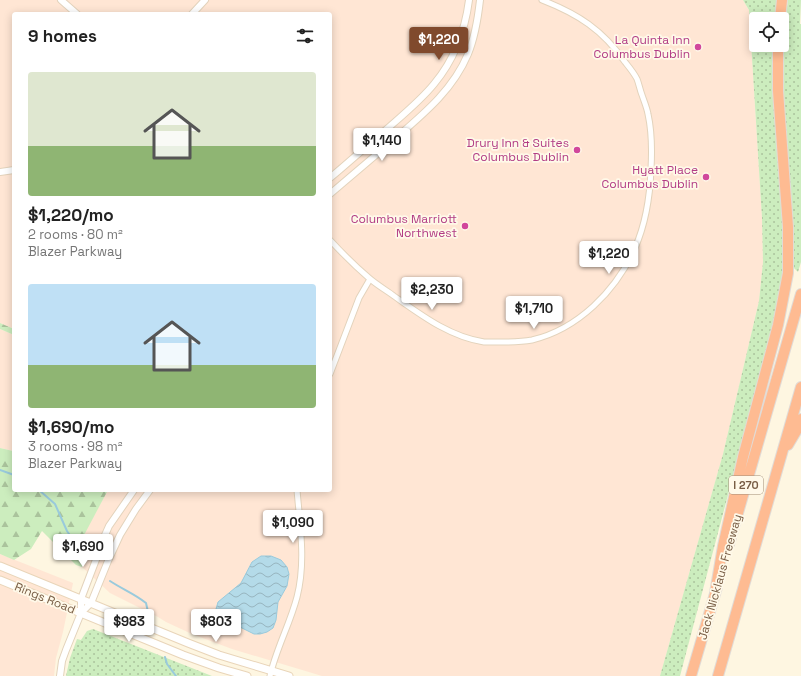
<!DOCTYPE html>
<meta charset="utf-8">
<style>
:root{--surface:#fff;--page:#f2f2f2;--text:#222;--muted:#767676;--accent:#804a2d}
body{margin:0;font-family:"Space Grotesk",sans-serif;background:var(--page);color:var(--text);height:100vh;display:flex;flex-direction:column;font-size:15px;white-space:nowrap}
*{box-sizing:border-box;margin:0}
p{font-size:13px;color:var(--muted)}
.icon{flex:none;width:22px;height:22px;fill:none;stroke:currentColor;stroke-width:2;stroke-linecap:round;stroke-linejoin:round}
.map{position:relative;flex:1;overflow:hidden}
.side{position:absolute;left:12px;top:12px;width:320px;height:480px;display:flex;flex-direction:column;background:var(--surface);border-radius:4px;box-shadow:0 2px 10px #0003}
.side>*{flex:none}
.buttons{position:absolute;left:749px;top:12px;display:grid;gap:8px}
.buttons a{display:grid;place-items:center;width:40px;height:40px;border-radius:4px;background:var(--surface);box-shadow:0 2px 10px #0003;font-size:20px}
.price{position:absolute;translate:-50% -34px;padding:0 9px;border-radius:4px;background:#fff;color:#222;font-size:13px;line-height:26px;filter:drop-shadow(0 1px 2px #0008)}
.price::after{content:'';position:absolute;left:50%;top:24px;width:12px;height:9px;margin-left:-6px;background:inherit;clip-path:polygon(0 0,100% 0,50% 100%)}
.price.current{background:var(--accent);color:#fff}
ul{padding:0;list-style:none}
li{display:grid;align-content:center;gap:8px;height:212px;padding:0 16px}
li span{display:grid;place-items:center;height:124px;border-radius:4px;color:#555}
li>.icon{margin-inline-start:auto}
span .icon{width:72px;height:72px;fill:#fffc;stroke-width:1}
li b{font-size:17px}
h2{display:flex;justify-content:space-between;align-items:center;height:48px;padding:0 16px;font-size:17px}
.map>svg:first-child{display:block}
.commercial{fill:#ffe6d4}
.grass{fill:url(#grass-dots)}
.forest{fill:url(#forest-firs)}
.water{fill:url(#water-waves);stroke:#99cadc}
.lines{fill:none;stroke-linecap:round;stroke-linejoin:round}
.stream{stroke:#99cadc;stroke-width:2}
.minor-casing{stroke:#e3d3bc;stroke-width:7}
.tertiary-casing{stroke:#e3d3bc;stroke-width:8}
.secondary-casing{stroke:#e9d5b9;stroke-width:9}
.motorway-casing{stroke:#e1dbd6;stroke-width:12}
.minor{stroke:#fff;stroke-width:5}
.tertiary{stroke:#fff;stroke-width:6}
.secondary{stroke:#fff;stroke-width:7}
.motorway{stroke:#febb92;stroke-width:10}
.hotel-dot{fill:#d1479c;stroke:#fff9e9;stroke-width:1.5}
.labels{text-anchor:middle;stroke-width:3.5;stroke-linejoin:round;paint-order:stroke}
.shield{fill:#fff9e9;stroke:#a08c76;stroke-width:1}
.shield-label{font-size:11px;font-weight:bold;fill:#785d45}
.hotel-label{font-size:12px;fill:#b23c85;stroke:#fff9e9;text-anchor:end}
.street-label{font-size:12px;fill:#785d45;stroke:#fff9e9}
</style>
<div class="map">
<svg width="801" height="676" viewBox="0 0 801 676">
<defs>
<pattern id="grass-dots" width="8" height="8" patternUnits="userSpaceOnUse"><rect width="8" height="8" fill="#ccedbe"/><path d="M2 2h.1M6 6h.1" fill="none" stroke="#aac39c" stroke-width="1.8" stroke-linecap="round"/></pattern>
<pattern id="forest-firs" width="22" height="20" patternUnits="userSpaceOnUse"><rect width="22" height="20" fill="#ccedbe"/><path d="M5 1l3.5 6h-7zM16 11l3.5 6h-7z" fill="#aac39c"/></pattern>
<pattern id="water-waves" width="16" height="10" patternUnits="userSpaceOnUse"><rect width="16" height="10" fill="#b4dbe9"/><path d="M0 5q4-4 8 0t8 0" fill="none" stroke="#97b5bf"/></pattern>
</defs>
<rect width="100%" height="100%" fill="#fef6e1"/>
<path class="commercial" d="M0 0H743L749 10 762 218 763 262 759 301 723 454 660 676H322L232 649 192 634 166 622 158 617 110 593 82 567 89 550 81 539 108 490H330V14H14V329L0 323Z
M0 329 14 335V447L13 451 0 448Z
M0 554 73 583 63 632 56 658 54 676H0Z"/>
<path class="grass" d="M743 0H777L775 19H756V45H772V86L784 234 783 276 772 329 680 676H660L723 454 759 301 763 262 762 218 749 10Z
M788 0H801L800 24H801V262L798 272 791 265C789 220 787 175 785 131 783 87 780 43 788 0Z
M93 629 212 676H66L70 658 77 639 81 640 87 631Z"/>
<path class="forest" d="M0 323 14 329V335L0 329Z
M14 447V490H108L82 539 89 550 82 567 76 565 42 531 31 549 14 560 0 554V448L13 451Z"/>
<path class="water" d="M261 556H271L281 560 287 567 289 574 287 586 278 602 276 620 273 628 267 632 260 634H254L236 625 225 622 218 617 216 609 218 602 241 583 252 562Z"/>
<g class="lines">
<path class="stream" d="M0 470 14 475
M39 490 55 504 67 531 85 557
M110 581C122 589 135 594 146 603L148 612
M165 657 167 664 176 676"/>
<defs>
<path id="minor" d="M330 240C342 253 355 266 369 278 377 285 386 290 394 296 421 315 450 337 484 342 490 342 496 342 501 342 511 342 521 342 532 340 578 329 616 291 635 248 646 223 650 196 651 169 652 151 652 132 648 114 647 108 644 101 642 95 640 90 639 84 637 79 634 73 629 67 625 62 603 30 578 14 542 0
M330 374 359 298 370 279
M270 676C276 649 290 624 297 597 306 562 300 526 297 490"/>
<path id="tertiary" d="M61 0 77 14
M192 14 205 0
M0 172 14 170
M330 178C349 162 368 145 388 128 404 114 421 100 434 84 454 60 465 31 469 0
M330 194C350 177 370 160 390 143 421 116 452 92 468 54 475 37 478 18 480 0
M81 613V599L97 557 105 535 109 526 134 490
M60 676 62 661 66 650 81 613 91 603 108 561 120 535 136 509 150 490"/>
<path id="secondary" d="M0 566 188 643 219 655 289 676
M0 580 183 655 219 668 247 676"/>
<path id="motorway" d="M780 19 782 0
M788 445 798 428 801 419
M729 544 801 294
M715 593 723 546 743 457 778 325 788 273V227L778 91V45
M691 676 717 587
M718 676 801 387"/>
</defs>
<use href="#minor" class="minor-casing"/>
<use href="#tertiary" class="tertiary-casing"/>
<use href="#secondary" class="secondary-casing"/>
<use href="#motorway" class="motorway-casing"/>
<use href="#minor" class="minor"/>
<use href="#tertiary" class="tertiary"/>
<use href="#secondary" class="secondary"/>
<use href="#motorway" class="motorway"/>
</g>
<g class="hotel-dot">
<circle cx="698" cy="47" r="4"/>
<circle cx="577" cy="150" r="4"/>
<circle cx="706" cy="177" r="4"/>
<circle cx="465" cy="226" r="4"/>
</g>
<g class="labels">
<rect class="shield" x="729" y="476" width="34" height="18" rx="3"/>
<g class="shield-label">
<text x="746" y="489">I 270</text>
</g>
<g class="hotel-label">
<text x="690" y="44">La Quinta Inn<tspan x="690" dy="14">Columbus Dublin</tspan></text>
<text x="569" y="147">Drury Inn &amp; Suites<tspan x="569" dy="14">Columbus Dublin</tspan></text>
<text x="698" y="174">Hyatt Place<tspan x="698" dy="14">Columbus Dublin</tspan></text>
<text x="457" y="223">Columbus Marriott<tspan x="457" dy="14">Northwest</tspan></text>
</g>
<g class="street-label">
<text transform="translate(720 577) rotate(-74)" y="4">Jack Nicklaus Freeway</text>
<text transform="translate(45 598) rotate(22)" y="4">Rings Road</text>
</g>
</g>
</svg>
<div class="buttons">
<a><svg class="icon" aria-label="locate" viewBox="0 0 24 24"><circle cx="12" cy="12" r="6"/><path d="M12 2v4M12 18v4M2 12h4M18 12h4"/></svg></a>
</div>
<b class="price current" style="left:439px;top:61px">$1,220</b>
<b class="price" style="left:382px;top:162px">$1,140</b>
<b class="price" style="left:609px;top:275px">$1,220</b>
<b class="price" style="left:432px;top:311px">$2,230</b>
<b class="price" style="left:534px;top:330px">$1,710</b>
<b class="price" style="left:293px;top:544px">$1,090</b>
<b class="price" style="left:83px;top:568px">$1,690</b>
<b class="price" style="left:129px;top:643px">$983</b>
<b class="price" style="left:216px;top:643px">$803</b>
<section class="side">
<h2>9 homes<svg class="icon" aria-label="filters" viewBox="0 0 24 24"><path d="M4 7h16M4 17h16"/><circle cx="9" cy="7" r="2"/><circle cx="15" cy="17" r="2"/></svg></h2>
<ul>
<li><span style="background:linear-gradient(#dfe7d0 60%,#8fb573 0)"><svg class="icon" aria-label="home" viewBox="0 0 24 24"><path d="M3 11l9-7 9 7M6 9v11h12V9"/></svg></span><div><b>$1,220/mo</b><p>2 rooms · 80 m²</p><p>Blazer Parkway</p></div></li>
<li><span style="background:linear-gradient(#bfe0f5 65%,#8fb573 0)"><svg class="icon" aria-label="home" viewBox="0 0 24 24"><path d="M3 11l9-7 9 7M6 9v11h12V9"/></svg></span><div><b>$1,690/mo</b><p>3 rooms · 98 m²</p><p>Blazer Parkway</p></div></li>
</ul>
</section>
</div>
